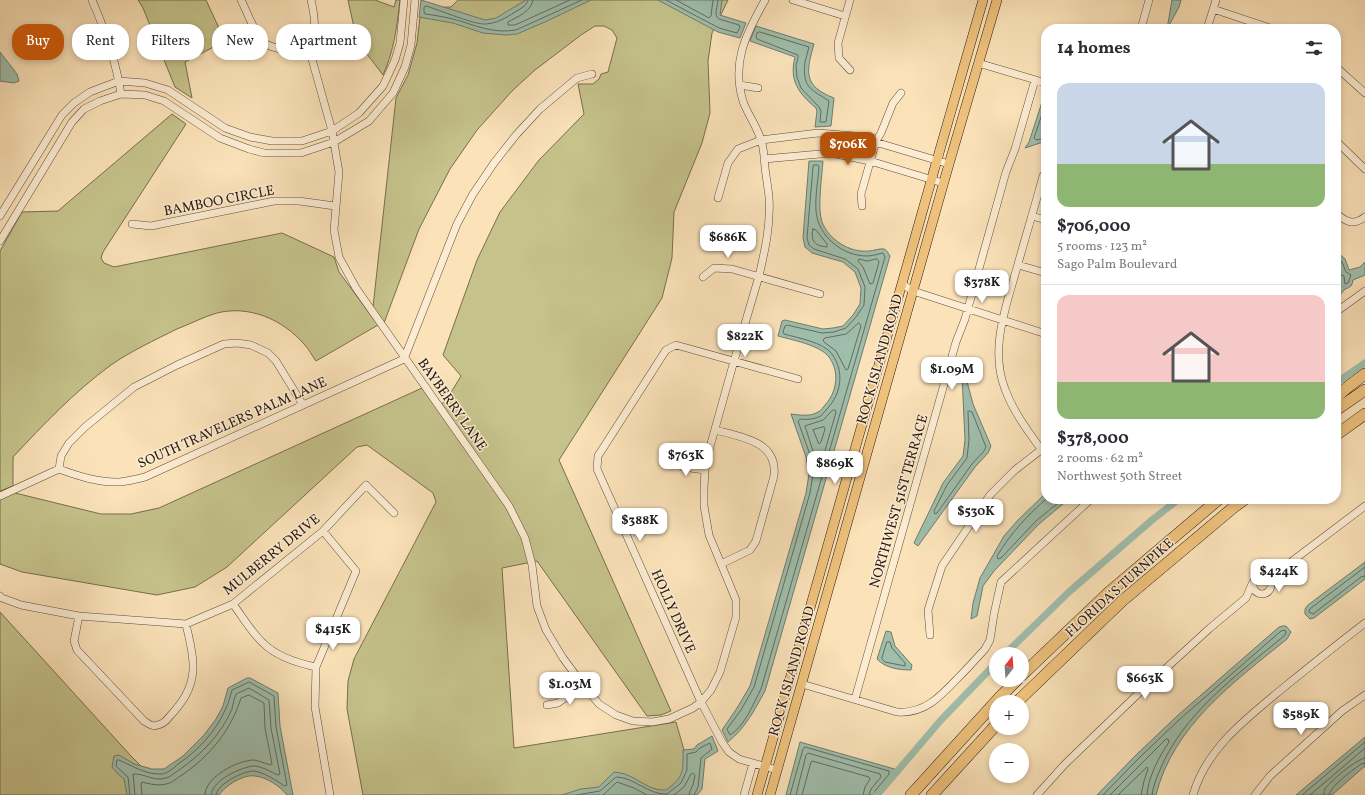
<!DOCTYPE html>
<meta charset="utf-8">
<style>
:root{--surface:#fff;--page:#f7f7f7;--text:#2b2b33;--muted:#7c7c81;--line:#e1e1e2;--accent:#b45309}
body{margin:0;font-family:Vollkorn,serif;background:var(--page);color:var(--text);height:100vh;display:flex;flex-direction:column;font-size:15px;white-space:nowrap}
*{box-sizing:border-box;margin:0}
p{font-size:13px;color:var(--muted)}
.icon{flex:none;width:22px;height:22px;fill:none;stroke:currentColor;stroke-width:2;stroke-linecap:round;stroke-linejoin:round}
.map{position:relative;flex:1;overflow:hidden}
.sheet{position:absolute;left:1041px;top:24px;width:300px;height:480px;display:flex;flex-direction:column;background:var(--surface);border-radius:16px;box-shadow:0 2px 6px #0003}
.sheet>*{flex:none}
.top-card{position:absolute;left:12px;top:24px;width:380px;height:36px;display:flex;gap:8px}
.needle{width:26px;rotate:17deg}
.controls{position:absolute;left:989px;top:647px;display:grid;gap:8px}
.controls a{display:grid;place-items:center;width:40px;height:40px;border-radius:50%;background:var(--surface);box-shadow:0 2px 6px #0003;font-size:20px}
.price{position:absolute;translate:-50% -34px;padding:0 9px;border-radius:8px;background:#fff;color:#222;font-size:13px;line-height:26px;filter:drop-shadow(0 1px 2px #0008)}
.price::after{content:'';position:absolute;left:50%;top:24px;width:12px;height:9px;margin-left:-6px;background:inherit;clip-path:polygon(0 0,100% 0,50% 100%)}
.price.current{background:var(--accent);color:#fff}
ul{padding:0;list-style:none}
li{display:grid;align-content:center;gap:8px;height:212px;padding:0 16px}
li+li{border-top:1px solid var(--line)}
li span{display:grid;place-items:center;height:124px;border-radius:12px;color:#555}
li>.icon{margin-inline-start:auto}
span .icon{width:72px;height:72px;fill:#fffc;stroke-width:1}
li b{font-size:17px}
h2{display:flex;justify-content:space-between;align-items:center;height:48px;padding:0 16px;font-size:17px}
.chip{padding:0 14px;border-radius:16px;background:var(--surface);box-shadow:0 2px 6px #0003;font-size:14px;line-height:36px}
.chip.current{background:var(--accent);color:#fff}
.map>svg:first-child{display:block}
.green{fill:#c5c28b;stroke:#776e4e}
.water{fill:#9fbeac;stroke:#707c6e}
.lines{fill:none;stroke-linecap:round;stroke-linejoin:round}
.shore{stroke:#646c5e;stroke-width:1}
.canal{stroke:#9fbeac;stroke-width:7}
.minor-casing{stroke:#5e4b3b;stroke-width:8}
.major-casing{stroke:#291911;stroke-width:10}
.highway-casing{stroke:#291911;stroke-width:12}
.minor{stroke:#fcecd2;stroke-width:7}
.major{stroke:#eec17c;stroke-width:9}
.highway{stroke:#eec17c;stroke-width:11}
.labels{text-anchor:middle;stroke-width:3;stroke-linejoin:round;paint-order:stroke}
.street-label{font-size:14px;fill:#291911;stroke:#fcecd2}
</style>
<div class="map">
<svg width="1365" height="795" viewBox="0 0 1365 795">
<rect width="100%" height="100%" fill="#fbe2b9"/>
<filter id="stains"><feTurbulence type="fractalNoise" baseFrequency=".005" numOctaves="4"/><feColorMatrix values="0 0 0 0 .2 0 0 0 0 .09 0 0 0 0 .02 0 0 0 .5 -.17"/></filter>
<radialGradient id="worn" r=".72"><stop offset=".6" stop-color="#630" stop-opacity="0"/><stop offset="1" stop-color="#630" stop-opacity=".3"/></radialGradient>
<path class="green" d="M138 0H206L225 41 185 62 192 98 175 87 143 8Z
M348 0H375L394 7 396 0H400C397 26 394 51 383 75L357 41Z
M458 0H728L712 33 708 61 710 113 702 143 674 212 672 258 662 298 559 460 671 711 661 715 647 716 537 561 502 568 514 748 676 722 692 778 679 795H363L347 709 348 681 354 659 436 502 433 493 367 445 357 447 227 567 195 587 157 595 22 572 0 564V498L15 493 101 514H131L159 508 422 388 437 408 447 399 461 376 443 355 477 260 500 212 539 160 584 114 578 84H593L599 79 601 74 608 72 617 38 612 30 604 26H595L581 35 535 70 513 90 477 130 450 169 419 229 384 323 373 307 396 98 408 75 417 43 421 8 451 7Z
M172 114 186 124 103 252 101 258 104 263 114 267 282 233 334 257 339 272 378 325 316 361C312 356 309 349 304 344 282 319 249 305 217 313 203 317 190 324 177 329 155 340 131 351 111 365 74 392 44 424 13 457V486L0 491V251L22 212 58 211Z
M0 612 131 756 170 795H0Z"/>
<path class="water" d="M421 0 485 20 496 18 526 0H591L547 21 517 34 506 35 483 33 453 23 419 17Z
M658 0H722L720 15 746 23 740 38 718 32Z
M1172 0H1181L1179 7 1167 29Z
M756 26 814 44C806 72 803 86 834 98L831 126 815 127 817 111 816 108C798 93 789 80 795 57L750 41Z
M0 52 17 74 19 81 14 83 0 81Z
M1046 98V141L1025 148 1029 142 1043 99Z
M809 161H823C822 176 817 208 822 222 829 240 850 253 869 251 873 251 880 248 884 249 887 250 888 253 890 256L765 691C754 711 746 727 728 742L722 730 737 708 750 686 806 493 809 474 806 457 791 414C800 415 810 417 818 412 821 411 823 407 825 405 837 392 840 372 829 357 820 345 792 340 778 336L782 321 785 320 823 329 833 328 843 326 853 315 860 304 861 288 855 272 843 262 812 253 805 247 803 238Z
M1336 251 1345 259 1349 270 1360 267 1365 262V275L1353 280C1352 286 1351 287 1345 289L1339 296H1336V284L1341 279 1336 275Z
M965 374 973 404 991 446 988 453 975 467 918 546 914 543 943 483 963 456 965 440 962 375Z
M1046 493V499H1069L1039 524 994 571 983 586 977 616 971 619 973 603 980 578 1004 536 1018 520Z
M1365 562V579L1314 618 1310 619 1305 614V609L1308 605Z
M1283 626H1286L1291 632 1287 639C1234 682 1173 726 1156 795H1097L1135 756 1177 716 1279 627Z
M886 631 891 632 895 646 912 665 911 670C899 670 885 668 877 659Z
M247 678H250L278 693 280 726 293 795H287C280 786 266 777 255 776 243 774 225 786 219 795H127L124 779 117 773 112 767 114 756 119 755 134 764 152 769H164L183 756 204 735 216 719 223 706 228 688Z
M712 736 718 751 705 759 702 789 697 795H562L581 789 599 787 614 772C632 773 641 785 656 789 659 790 663 790 666 790 684 777 683 772 683 750L694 749 697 745Z
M1365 737V766L1332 795H1296Z
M800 742 898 770 877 795H786Z"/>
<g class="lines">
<path class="shore" d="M528 0C527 6 520 9 515 12 506 18 497 23 486 24 474 25 440 10 426 6L424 7V12L425 14C434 15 444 17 453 19 475 25 492 34 516 30L582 0
M533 0C532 11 517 17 508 22V25H515L570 0
M666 0 719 28 737 33 740 27 739 25 719 19C713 15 718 6 718 0
M676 0 709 18 711 16 713 0
M760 32 809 47C808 52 806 57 805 62 802 88 811 89 829 101L826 122H820L821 111 819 107 801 88 797 77 796 65 798 58V55L757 39 756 37 757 33Z
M1046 102 1034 138 1036 140 1046 138
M814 165H818L819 167C818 181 815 196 816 211 818 236 842 256 867 256 872 256 878 254 883 253L885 257 761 689C753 704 745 726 730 735L727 729 741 710 754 687 810 493 813 474 810 455 798 421 800 419C806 420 815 419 821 416 823 414 825 411 827 409 841 394 845 372 832 354 823 342 798 338 784 334L783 332 785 326 787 325 822 333 834 332 846 328 856 317 864 305 865 287 858 269 845 259 814 249 809 245 807 238 813 167Z
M813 229 816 230 827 244V247C815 246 810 241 813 229Z
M1336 256 1342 262 1346 272 1351 275 1348 283 1345 284 1344 276 1336 273
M877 259 879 262 873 283 870 284 863 267 858 261 859 259 867 261Z
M859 323 861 326 848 369 846 370 836 351 824 342 823 340 825 338 846 334Z
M833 410H835L836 412 821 465 818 467 805 426 823 420Z
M969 411 972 412 986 447 984 451 972 464 937 513 935 514 934 511 947 485 967 458 969 440 968 412Z
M824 427 825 429 821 442 819 444 813 430Z
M1046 499C1026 517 1011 533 997 556L998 559 1001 558 1036 521 1063 499
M1365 567 1311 608 1309 610V612L1313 614 1361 577 1365 576
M887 642H890L892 648 905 663V666L885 662 882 659Z
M130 795 128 777 116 766 117 760H119C133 766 146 775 162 774 168 773 174 768 178 764 198 751 217 730 226 708 229 703 230 696 232 690L249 682 274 696 276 727 287 785 284 786C278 781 263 772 254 771 243 771 217 784 216 795
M135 795 133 774C144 773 154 782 166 778 171 777 175 772 179 770 201 755 222 733 232 709 233 704 234 699 236 694L249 688 269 700 271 728 280 774 278 775C271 772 261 766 254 766 240 767 212 781 211 795
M142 795 141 784 142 782C150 784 158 786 166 784 172 783 177 778 182 775 210 756 231 730 241 698L249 695 264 703 265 728 272 764 270 765C265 763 259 761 254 760 238 760 205 777 205 795
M576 795 600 791 616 777C634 777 648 795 667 794L681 783 687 770V754L696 752 700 748 710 743 712 749 701 758 698 787 694 795
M603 795 617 782 634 788 647 795
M674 795 684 787 691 774 693 773 695 775 693 785 690 791 689 795
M790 795 803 749 805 747 889 771V774L875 791 874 795
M796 795 806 755 808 753 880 774 881 777 871 789 869 795
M802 795 811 762 812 761 869 777 870 779 865 787 863 795
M1103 795 1138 759 1180 719 1281 631 1285 630 1286 633 1284 636C1238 674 1182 714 1159 772 1156 779 1153 787 1152 795
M1110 795 1166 739H1168L1169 742C1159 757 1148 777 1147 795
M1118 795 1147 767 1148 769 1144 781 1141 795
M1302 795 1365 742
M1310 795 1365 748
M1324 795C1324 792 1324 791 1325 789 1330 781 1357 759 1365 758
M1329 795C1330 786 1353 770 1361 764L1365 763"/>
<path class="canal" d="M1336 383 1365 363
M1005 654 1070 591 1152 520 1179 499
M877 795 941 720 996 663"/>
<defs>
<path id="minor" d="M92 0C105 30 116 61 121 94
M241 0C247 11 256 38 266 44 278 51 297 50 310 52
M311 0C315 16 316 36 310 52L332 131 339 172 334 230 339 257 356 288 509 506 525 538 532 565 537 606 546 630 563 658 583 685 599 704 616 715 633 721 652 722 669 719 693 708 701 702 711 690 720 672 736 617V600L709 535 704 506V488L705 470 708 454 734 361 759 276C765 250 771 224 769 197 768 187 766 177 765 167 764 158 764 148 761 140 757 127 749 116 744 104 730 64 746 34 765 0
M793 0 845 16
M1213 9 1273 29
M1141 29 1149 0
M1207 29 1216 0
M978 63 1046 83
M1336 67 1365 93
M850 70 839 58 838 43 850 0
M740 85 758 88
M1336 141 1365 169
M764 159 831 153 870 161 943 183
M718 198 728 163 738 149 761 140 818 133 855 136 949 164
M862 206 861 194 876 141 881 133 893 103 901 93
M1336 213C1346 222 1353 226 1365 217
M0 216 62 115 74 103 90 92 119 81 145 83 168 90 225 128 250 137 272 141H302L332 131 359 113 383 86 395 60 400 43 404 0
M1032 216 1046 220
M132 224 151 226 274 201H299L335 206
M0 241 72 122 84 109 100 101 121 94 145 95 164 101 220 138 249 149 264 153H301L334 142 369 121 393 93 405 67 411 45 415 0
M1018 265 1046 273
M703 277 714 268 732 269 820 294
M902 284 913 291 1046 334
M1336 312 1365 291
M715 430C741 437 778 441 774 476L756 541 750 550 721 564
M1041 449C1027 430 1013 411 1005 389 989 348 1007 304 1018 264 1026 235 1035 206 1043 176L1046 172
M678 462 683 467 705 470
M59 469 61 456 69 443 85 427 134 387 177 365 224 344 237 343 251 345 268 353 276 361 303 405
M0 496 59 469C78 476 99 483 120 482 128 481 137 479 145 477L404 359 457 224 473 194 494 163 516 135 540 109 577 78 592 74
M323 531 356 571 316 667 315 707 330 795
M1253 585a9 9 0 1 1 18 0a9 9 0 1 1-18 0Z
M1263 576 1279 571 1365 506
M0 596 2 598 21 605 79 616 186 624 233 604 323 531 366 485 394 513
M233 604C242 616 252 633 263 643 277 657 297 663 316 667
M79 616 74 641 77 650 144 721C149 724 152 727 158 725 163 724 167 720 170 716 182 703 192 689 193 670 194 654 189 639 186 624
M930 635 928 610 942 566 990 495 1015 470 1046 446
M802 684 897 712C924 714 940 697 957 679 967 669 976 659 985 649L990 640 994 614 1001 582 1091 499
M855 699 956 342 965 319 1006 172 1015 149 1035 80
M547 705 558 703 583 685
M777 770 739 759 729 752 722 742 701 702 597 469 598 456 666 350 676 345 798 379
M744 795 753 763
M1037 795 1065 764 1139 693 1210 628 1246 598 1252 584
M1193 795C1207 746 1251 715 1288 684 1314 663 1339 643 1365 623
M1255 795 1270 776 1342 711 1365 695"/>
<path id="major" d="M757 795 937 160 983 0
M770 795 949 164 997 0"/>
<path id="highway" d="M1336 397 1349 386 1365 374
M1336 410 1365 390
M1336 435 1365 414
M1022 675 1108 593 1219 499
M1017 702 1122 601 1234 507 1245 499
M911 795 1000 697 1017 680
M932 795 996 725"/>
</defs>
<use href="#minor" class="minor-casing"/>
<use href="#major" class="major-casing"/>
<use href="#highway" class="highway-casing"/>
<use href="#minor" class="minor"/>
<use href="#major" class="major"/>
<use href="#highway" class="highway"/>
</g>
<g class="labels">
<g class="street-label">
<text transform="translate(219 200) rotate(-11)" y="5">BAMBOO CIRCLE</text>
<text transform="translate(879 359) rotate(-74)" y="5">ROCK ISLAND ROAD</text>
<text transform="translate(453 404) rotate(55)" y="5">BAYBERRY LANE</text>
<text transform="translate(232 422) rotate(-24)" y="5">SOUTH TRAVELERS PALM LANE</text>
<text transform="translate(898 501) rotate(-74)" y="5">NORTHWEST 51ST TERRACE</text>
<text transform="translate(271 554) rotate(-39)" y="5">MULBERRY DRIVE</text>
<text transform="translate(1119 587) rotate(-42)" y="5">FLORIDA'S TURNPIKE</text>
<text transform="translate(674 611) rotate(66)" y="5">HOLLY DRIVE</text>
<text transform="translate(791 671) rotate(-74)" y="5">ROCK ISLAND ROAD</text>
</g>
</g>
<rect width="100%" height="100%" filter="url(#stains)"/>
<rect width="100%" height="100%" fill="url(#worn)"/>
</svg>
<div class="controls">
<a><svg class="needle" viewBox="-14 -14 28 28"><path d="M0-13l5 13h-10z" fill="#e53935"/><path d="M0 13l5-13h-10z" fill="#7c7c81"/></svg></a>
<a>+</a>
<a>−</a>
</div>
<b class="price current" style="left:848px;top:166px">$706K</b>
<b class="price" style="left:728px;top:259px">$686K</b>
<b class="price" style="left:982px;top:304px">$378K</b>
<b class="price" style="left:745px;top:358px">$822K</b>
<b class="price" style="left:952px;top:391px">$1.09M</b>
<b class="price" style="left:686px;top:477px">$763K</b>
<b class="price" style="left:835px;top:485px">$869K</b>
<b class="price" style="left:976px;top:533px">$530K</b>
<b class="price" style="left:640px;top:542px">$388K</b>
<b class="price" style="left:1279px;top:593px">$424K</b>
<b class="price" style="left:333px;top:651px">$415K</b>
<b class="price" style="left:1145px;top:700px">$663K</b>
<b class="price" style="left:570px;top:706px">$1.03M</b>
<b class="price" style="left:1301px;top:736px">$589K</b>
<div class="top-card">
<a class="chip current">Buy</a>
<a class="chip">Rent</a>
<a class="chip">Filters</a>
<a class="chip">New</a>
<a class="chip">Apartment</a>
</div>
<section class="sheet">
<h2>14 homes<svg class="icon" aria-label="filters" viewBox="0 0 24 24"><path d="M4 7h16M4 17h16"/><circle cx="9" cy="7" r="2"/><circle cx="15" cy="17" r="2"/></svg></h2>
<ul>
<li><span style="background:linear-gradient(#c9d6e8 65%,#8fb573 0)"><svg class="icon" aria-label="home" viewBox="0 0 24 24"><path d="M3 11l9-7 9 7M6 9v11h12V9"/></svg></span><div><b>$706,000</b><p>5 rooms · 123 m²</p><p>Sago Palm Boulevard</p></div></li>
<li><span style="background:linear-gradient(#f6c9c9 70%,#8fb573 0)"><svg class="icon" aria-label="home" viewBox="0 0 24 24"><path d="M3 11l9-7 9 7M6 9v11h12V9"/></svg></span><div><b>$378,000</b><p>2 rooms · 62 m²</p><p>Northwest 50th Street</p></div></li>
</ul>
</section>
</div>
